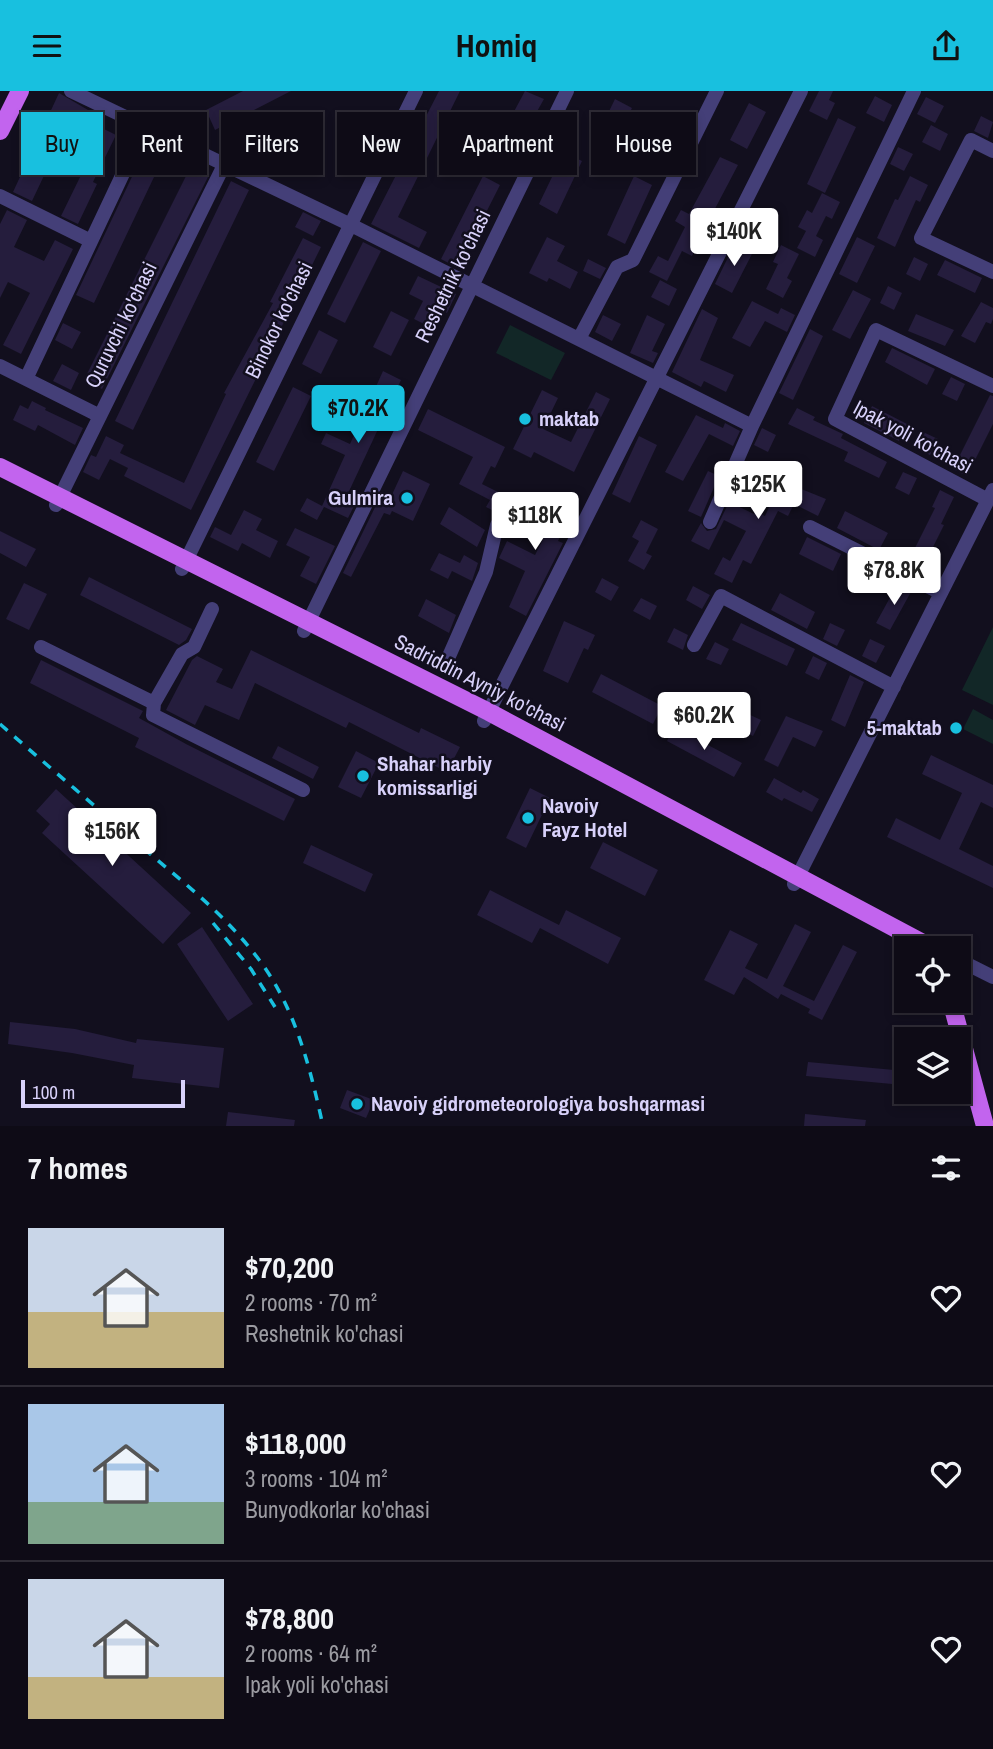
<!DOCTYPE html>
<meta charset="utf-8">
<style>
:root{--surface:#0e0b16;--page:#1c1923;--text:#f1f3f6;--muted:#9b9ba1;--line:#2e2b35;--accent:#18c0df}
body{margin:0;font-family:"Archivo Narrow",sans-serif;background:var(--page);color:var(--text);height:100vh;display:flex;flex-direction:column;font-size:26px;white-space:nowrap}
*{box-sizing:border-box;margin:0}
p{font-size:23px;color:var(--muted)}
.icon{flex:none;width:38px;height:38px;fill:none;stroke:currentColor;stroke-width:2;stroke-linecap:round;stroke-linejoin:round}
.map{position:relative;height:1035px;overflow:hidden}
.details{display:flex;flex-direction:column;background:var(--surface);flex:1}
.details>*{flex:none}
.hud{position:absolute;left:21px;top:21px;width:952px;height:63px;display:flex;gap:14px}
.buttons{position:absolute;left:894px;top:845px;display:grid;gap:14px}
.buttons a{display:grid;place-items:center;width:77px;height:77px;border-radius:0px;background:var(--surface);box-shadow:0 4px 10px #0003,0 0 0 2px var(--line);font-size:35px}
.scale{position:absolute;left:21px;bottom:18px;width:164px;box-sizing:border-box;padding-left:7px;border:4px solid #d8d1fa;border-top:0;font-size:19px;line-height:24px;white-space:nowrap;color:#d8d1fa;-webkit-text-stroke:5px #120f1e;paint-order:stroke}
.price{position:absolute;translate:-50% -60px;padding:0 16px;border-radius:7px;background:#fff;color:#222;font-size:23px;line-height:46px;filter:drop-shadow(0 2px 4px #0008)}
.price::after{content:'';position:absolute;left:50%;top:42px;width:21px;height:16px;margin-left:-10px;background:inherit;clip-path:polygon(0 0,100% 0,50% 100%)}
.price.current{background:var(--accent);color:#111}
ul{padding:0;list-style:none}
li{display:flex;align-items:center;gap:21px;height:175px;padding:0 28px}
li+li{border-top:2px solid var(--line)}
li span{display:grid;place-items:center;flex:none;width:196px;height:140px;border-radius:0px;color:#555}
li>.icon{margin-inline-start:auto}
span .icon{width:84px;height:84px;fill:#fffc;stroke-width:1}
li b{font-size:30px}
h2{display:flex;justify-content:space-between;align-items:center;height:84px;padding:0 28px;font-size:30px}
.tag{padding:0 24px;border-radius:0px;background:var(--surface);box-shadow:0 4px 10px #0003,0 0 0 2px var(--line);font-size:24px;line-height:63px}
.tag.current{background:var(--accent);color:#111}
header{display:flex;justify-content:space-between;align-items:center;height:91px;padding:0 28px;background:var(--accent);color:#111;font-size:32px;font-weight:800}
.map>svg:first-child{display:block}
.green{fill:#122727}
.building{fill:#251d3d}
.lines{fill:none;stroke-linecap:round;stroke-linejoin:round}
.minor{stroke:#443f78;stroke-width:14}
.major{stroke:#c264ee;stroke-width:18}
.rail{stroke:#18c0df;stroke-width:3.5;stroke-dasharray:10 9;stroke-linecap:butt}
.poi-dot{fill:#18c0df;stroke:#120f1e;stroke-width:2.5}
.labels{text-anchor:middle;stroke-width:5;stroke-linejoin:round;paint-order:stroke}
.street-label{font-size:21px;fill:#d8d1fa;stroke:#120f1e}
.poi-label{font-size:21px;font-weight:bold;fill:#d8d1fa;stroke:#120f1e;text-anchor:start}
</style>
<header><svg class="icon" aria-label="menu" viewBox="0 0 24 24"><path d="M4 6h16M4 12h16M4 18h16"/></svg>Homiq<svg class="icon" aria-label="share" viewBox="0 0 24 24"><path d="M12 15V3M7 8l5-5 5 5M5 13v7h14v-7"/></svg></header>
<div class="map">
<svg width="993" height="1035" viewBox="0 0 993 1035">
<rect width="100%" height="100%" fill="#120f1e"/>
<path class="green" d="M510 234 565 262 551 289 496 262Z
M993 536V614L962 599Z
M973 618 993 629V653L963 638Z"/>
<path class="building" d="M243 0H291L215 39 206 19Z
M439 0H460L398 126 427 141 419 157 371 133Z
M525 0 544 8 511 67 494 58Z
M819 0H833L829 9 835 12 827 29 809 20Z
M59 2 88 19 83 32 69 26 57 52 59 53 32 110 13 101Z
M875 5 892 14 884 31 866 22Z
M926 6 944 15 935 32 917 23Z
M615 8 632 17 618 45 649 61 641 77 623 68 626 62 596 47Z
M749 12 766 21 747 58 730 49Z
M668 19 686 28 677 45 659 36Z
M981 25 993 31 988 47 974 40Z
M838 27 856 36 825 102 807 93Z
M931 34 948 43 940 60 922 51Z
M100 36 116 44 93 91 97 93 78 133 61 125 83 80 79 78Z
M469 50 487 59 479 76 461 67Z
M147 54 165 63 94 212 76 204Z
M898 56 913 63 904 80 890 73Z
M564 61 582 70 557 123 539 113Z
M720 66 738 74 708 131 705 130 696 146 701 148 692 165 682 160 667 190 649 181 658 165 668 170 685 136 675 130 681 119 689 123Z
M191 75 209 84 102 298 84 289Z
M483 85 500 94 458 177 441 168Z
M634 85 652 94 625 153 607 144Z
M910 85 928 94 920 111 916 109 895 156 877 147 895 108 898 109Z
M231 90 249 99 133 339 115 330Z
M822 102 840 111 832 128 826 125 816 145 823 149 815 166 797 157 806 140 798 136 807 119 812 122Z
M7 119 27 129 14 156 44 170 55 149 73 158 21 263 3 254 30 202 8 191 0 207V133Z
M303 121 321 130 313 145 295 136Z
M547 146 565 155 557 170 578 181 570 198 549 187 547 191 529 182Z
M857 146 875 155 857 192 839 183Z
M303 147 321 156 191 419 124 385 128 377 110 368 99 389 83 381 91 364 96 366 106 345 124 354 120 362 184 392 226 303 224 302 273 212 270 211Z
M363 151 381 160 345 232 327 223Z
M735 152 753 161 732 202 715 193Z
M781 154 799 163 787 187 792 190 783 207 766 198 778 173 773 171Z
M914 166 928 173 920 190 906 183Z
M588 168 606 177 600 188 583 180Z
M945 169 982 187 975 202 937 184Z
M418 185 456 203 447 222 437 217 428 235 414 228 423 210 409 203Z
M660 189 677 198 669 215 651 206Z
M888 195 902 202 894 219 880 212Z
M853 199 871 208 850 248 832 239Z
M752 210 778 223 781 217 795 224 787 241 765 230 750 256 732 247Z
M981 211 993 217V228L991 233 986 231 975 252 961 245Z
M702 218 718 227 700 269 734 284 726 301 704 290 701 296 672 281Z
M391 220 409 229 391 265 373 256Z
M916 223 954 239 945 255 908 240Z
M603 224 621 233 612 250 595 241Z
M647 224 665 233 652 260 658 262 653 272 630 262Z
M63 232 81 241 72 258 55 249Z
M810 238 823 245 793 309 779 302Z
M319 239 338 249 321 283 302 273Z
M892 257 935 278 927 294 885 271Z
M62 273 79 282 71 299 53 290Z
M383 280 401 289 344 411 354 415 348 427 322 415 345 364 321 353 326 342 350 353Z
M951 286 965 293 957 310 942 303Z
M293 296 311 305 274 380 256 371Z
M542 299 558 307 543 338 571 351 596 301 610 308 574 381 534 361 531 367 513 358Z
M990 304 993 305V333L967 385 953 378Z
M32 310 46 317 45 319 83 337 75 354 38 334 35 340 13 329 20 314 28 318Z
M872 315 907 333 899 350 864 332Z
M797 317 815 326 813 329 843 343 841 347 887 371 879 387 844 370 848 361 788 333Z
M428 318 505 356 495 377 491 375 482 393 512 408 504 425 486 416 490 409 459 393 473 366 418 339Z
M696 324 723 337 725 332 740 340 733 355 709 343 683 390 665 381Z
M762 337 776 344 768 361 754 354Z
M923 341 938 348 930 364 915 357Z
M639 345 657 354 630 412 612 403Z
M772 370 790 379 784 391 826 408 818 425 794 413 788 425 778 420 751 473 743 469 732 492 714 483 723 466 730 470 746 440 724 429 709 459 691 450 701 432 707 440 716 438 729 411 754 423 755 420 765 425 779 395 764 387Z
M403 380 430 393 413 430 392 420 390 424 384 422 351 486 343 482 380 406 389 410Z
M708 380 719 385 701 426 688 420Z
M903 381 917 387 909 404 895 397Z
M940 399 954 406 941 433 944 434 921 480 907 473 935 417 932 416Z
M526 401 570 426 558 450 563 452 526 525 509 516 525 480 499 467 507 450 535 464 549 437 518 418Z
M307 407 324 416 317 429 300 420Z
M449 416 485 439 477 456 440 433Z
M244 419 262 428 256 439 278 450 270 467 242 452 238 460 210 446 215 436 231 444Z
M845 420 888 442 879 459 837 437Z
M641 429 658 438 646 462 652 465 644 479 628 470 639 450 632 446Z
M295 437 335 455 316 493 300 485 310 466 286 454Z
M0 440 36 458 26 476 0 462Z
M807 446 841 463 833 480 799 463Z
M439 462 460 472 464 464 478 472 472 490 452 480 448 488 430 479Z
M857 471 872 478 864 495 849 488Z
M89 486 192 538 186 549 179 554 80 504Z
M602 487 619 496 611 510 595 501Z
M24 492 47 503 29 539 6 528Z
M898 492 912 499 890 539 876 532Z
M693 495 710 504 702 518 686 509Z
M780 502 815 521 807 538 771 519Z
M641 507 657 515 650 529 633 520Z
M426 508 456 524 449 542 418 525Z
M564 530 595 544 588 559 584 557 568 592 543 580Z
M741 532 795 558 787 575 732 549Z
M830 532 845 539 837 555 823 548Z
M674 537 688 544 683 559 667 551Z
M870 548 885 555 876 572 862 565Z
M715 551 729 558 721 574 706 568Z
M251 559 419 642 421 637 460 656 447 681 349 631 346 637 255 592 239 629 205 614 195 634 166 619 192 569 197 565 223 578 216 591 232 598Z
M813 565 827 572 819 589 805 582Z
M41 569 143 620 139 627 186 653 295 708 284 730 135 656 139 647 30 592Z
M601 583 662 615 653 633 592 601Z
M850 584 864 591 845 636 831 629Z
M746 622 761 629 753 645 738 638Z
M786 625 823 640 815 656 793 646 778 676 764 669Z
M674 636 742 672 734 686 667 650Z
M278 655 319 676 313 688 272 667Z
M356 660 379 672 361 707 338 696Z
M931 664 993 694V717L981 711 959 758 993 775V797L887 746 896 727 940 749 962 702 922 683Z
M774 687 801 702 803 699 819 708 812 721 784 707 782 710 766 701Z
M530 697 550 707 526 757 506 747Z
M56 698 191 822 163 853 42 742 50 733 36 720Z
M603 751 658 779 645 805 590 777Z
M311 754 373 783 365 801 303 772Z
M490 799 559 834 566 819 621 847 608 873 540 837 532 852 477 824Z
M795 833 811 841 783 895 814 910 843 854 857 861 822 929 808 922 810 918 781 903 778 908 744 886 734 904 704 889 730 839 758 853 745 877 767 888Z
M202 836 253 913 228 930 177 853Z
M10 931 75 938 136 952 137 948 224 957 219 997 132 987 134 974 72 962 8 953Z
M808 971 905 980 903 994 806 985Z
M347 999 374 1009 366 1027 340 1017Z
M228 1021 295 1029 294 1035H226Z
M805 1023 866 1029 865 1035H804Z"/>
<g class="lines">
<path class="minor" d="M71 0 349 133 752 335
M993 60 971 49 921 147 993 181
M0 105 91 150
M580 246 617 176 633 169 717 0
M0 275 100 325
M26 288 145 36
M988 409 835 328 876 239 993 295
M56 414 224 74
M710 431 752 335 914 0
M810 436 941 502
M182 478 416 0
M212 518 194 556 182 563 154 612 153 624 303 699
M304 540 567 0
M694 554 721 505 894 596
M41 556 154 612
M446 572 486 481 497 434
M484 630 801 0
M794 793 993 399
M959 869 993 886"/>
<path class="major" d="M0 40 20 0
M0 376 489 621 934 858
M951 910 985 1035"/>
<path class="rail" d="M0 633C50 677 100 719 150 763 192 798 236 834 267 880 298 927 311 981 323 1035
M213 832 251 878 275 916"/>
</g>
<g class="poi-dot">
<circle cx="525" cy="328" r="7"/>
<circle cx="407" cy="407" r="7"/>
<circle cx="956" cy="637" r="7"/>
<circle cx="363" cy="685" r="7"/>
<circle cx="528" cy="727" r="7"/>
<circle cx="357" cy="1013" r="7"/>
</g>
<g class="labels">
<g class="street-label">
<text transform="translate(453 185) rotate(-64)" y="7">Reshetnik ko'chasi</text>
<text transform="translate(279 229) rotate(-64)" y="7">Binokor ko'chasi</text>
<text transform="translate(121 234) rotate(-64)" y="7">Quruvchi ko'chasi</text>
<text transform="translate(913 346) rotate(28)" y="7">Ipak yoli ko'chasi</text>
<text transform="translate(480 592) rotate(27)" y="7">Sadriddin Ayniy ko'chasi</text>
</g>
<g class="poi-label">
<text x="539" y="335">maktab</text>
<text x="393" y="414" text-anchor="end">Gulmira</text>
<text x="942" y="644" text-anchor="end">5-maktab</text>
<text x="377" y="680">Shahar harbiy<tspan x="377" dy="24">komissarligi</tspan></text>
<text x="542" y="722">Navoiy<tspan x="542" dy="24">Fayz Hotel</tspan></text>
<text x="371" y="1020">Navoiy gidrometeorologiya boshqarmasi</text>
</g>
</g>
</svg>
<div class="buttons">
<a><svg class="icon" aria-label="locate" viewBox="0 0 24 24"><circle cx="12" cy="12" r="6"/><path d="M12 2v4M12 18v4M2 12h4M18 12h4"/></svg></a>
<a><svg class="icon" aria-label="layers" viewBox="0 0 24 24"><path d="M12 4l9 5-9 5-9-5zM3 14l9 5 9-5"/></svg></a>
</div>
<div class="scale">100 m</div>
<b class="price" style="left:734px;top:177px">$140K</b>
<b class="price current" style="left:358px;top:354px">$70.2K</b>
<b class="price" style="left:758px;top:430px">$125K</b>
<b class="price" style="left:535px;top:461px">$118K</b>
<b class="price" style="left:894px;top:516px">$78.8K</b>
<b class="price" style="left:704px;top:661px">$60.2K</b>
<b class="price" style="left:112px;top:777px">$156K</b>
<div class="hud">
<a class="tag current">Buy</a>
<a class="tag">Rent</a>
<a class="tag">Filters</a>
<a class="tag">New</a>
<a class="tag">Apartment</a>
<a class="tag">House</a>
</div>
</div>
<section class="details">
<h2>7 homes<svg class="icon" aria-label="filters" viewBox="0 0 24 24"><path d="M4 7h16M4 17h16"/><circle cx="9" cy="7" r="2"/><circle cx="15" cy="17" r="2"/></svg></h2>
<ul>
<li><span style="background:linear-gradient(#c9d6e8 60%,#c2b280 0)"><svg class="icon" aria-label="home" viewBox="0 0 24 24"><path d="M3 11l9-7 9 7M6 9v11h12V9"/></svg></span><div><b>$70,200</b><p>2 rooms · 70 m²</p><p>Reshetnik ko'chasi</p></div><svg class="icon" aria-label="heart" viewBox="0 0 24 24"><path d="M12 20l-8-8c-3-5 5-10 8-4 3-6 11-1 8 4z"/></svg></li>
<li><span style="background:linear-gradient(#a9c7e8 70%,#7fa58c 0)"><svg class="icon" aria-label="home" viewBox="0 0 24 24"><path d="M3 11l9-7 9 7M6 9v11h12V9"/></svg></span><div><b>$118,000</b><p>3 rooms · 104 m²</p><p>Bunyodkorlar ko'chasi</p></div><svg class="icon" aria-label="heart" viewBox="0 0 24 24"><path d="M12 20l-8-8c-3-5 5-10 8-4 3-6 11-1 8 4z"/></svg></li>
<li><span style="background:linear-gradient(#c9d6e8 70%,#c2b280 0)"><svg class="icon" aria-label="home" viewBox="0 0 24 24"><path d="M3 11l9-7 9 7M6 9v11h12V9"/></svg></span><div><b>$78,800</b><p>2 rooms · 64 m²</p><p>Ipak yoli ko'chasi</p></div><svg class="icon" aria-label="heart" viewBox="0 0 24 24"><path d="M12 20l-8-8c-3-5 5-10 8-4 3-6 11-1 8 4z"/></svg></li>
</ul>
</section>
